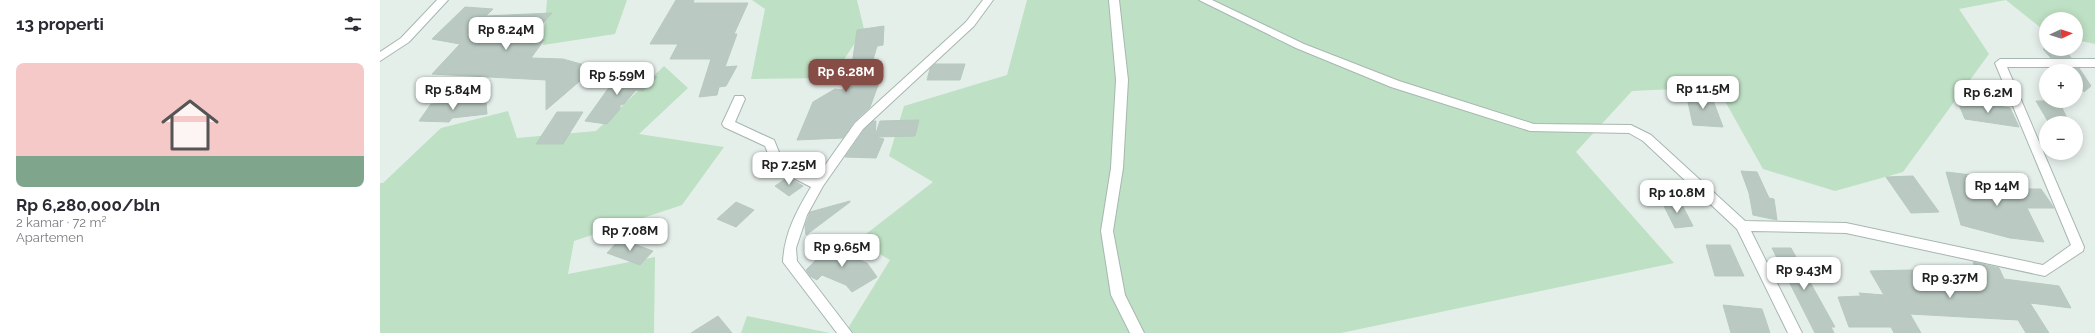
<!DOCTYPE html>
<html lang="id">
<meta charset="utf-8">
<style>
:root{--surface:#fff;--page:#f7f7f7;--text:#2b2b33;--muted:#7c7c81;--accent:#864c46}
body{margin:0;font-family:Raleway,sans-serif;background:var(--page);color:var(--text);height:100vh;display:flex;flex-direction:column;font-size:15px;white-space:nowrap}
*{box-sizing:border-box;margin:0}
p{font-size:13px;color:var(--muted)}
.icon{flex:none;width:22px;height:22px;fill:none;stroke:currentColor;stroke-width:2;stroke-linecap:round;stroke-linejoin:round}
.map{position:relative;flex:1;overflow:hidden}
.drawer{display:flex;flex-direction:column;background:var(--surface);width:380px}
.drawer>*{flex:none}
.needle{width:26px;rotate:86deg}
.buttons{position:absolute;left:1659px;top:12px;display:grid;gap:8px}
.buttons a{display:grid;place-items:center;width:44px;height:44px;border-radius:50%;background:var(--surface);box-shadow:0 2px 10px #0003;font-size:20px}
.price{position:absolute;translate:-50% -34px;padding:0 9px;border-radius:8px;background:#fff;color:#222;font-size:13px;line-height:26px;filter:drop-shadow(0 1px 2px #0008)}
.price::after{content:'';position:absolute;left:50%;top:24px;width:12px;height:9px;margin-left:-6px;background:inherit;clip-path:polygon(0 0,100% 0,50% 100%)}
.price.active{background:var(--accent);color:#fff}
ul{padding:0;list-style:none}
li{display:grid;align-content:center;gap:8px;height:212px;padding:0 16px}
li span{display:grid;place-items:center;height:124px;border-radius:8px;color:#555}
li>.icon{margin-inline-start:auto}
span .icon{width:72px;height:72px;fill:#fffc;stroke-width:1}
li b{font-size:17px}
h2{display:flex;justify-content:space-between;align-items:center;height:48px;padding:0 16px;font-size:17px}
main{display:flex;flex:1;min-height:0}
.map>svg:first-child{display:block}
.green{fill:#bee0c4}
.building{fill:#bacac2;stroke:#b7c9c0}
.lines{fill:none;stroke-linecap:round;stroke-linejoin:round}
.street-casing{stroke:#a7b7b0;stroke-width:2}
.street{fill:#fff;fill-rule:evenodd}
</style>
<main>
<section class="drawer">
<h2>13 properti<svg class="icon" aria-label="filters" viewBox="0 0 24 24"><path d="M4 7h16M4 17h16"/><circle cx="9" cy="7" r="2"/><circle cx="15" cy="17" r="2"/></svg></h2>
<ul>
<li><span style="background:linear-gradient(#f6c9c9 75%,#7fa58c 0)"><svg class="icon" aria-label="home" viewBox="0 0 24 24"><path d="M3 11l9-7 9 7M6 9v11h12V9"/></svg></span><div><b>Rp 6,280,000/bln</b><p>2 kamar · 72 m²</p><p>Apartemen</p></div></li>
</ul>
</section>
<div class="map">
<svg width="1715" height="333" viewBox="0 0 1715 333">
<rect width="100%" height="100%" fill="#e5efea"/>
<path class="green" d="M167 0H247L235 34 163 45Z
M372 0H477L484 29 452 78 371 79 385 9Z
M647 0H1715V44L1696 40V19H1666V32L1626 0 1579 9 1609 54 1523 172 1455 191 1383 169 1337 87 1252 91 1196 152 1294 263 961 333H465L510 260 477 241 553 182 509 156 524 106 627 75Z
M284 66 308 88 259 134 344 147 302 205 194 241 188 274 275 257 274 333H0V183H3L61 128 128 111 137 138 216 131Z
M367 316 450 333H361Z"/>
<path class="building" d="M296 0H314L313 3H368L354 34H357L345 67 357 66 346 86 339 87 337 95 319 97 331 59H290L298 44H270Z
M85 7 113 9 106 16 172 13 148 40H164L151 58 183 59 215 68 166 110V80L52 74 80 44 52 39Z
M504 26 503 45 497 46 487 80H500L490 107 474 122 463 138 417 140 433 102 455 89 463 90 473 58 477 30Z
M1663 49H1685L1691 58H1671Z
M555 64H585L580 80H547L550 69Z
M1682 68H1699L1711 86 1704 92 1696 83V71H1684Z
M223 75 261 76 277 77 263 91 256 90 244 104 240 105V109L227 124 205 121 230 86 222 85Z
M1306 93 1331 95 1343 127 1313 125Z
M1577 100 1630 108 1639 127 1585 119Z
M1656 101H1679L1689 123H1669Z
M106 102 107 114 72 118 69 122 39 121 51 104Z
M177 112H203L183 144H156Z
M539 120 535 136 495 137 504 139 496 158 465 157 484 130 493 121H496L495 136 500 121Z
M1361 171 1377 172 1389 198 1394 199 1397 220 1373 215 1369 193Z
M1566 172 1608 177 1613 189H1661L1674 208H1647L1664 242 1630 238 1581 225Z
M1533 176 1559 212 1531 213 1506 177Z
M408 177 423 186 409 196 395 186Z
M470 201V202L426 235 425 226 430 212Z
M1300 201 1313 226 1295 228 1282 202Z
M356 202 374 210 356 227 337 219Z
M240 239 273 251 260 265 227 253Z
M455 241 469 249 464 254 487 263 497 277 472 292 466 285 442 275 437 280 430 276 426 270Z
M1326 245H1350L1364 276H1335Z
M1392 248H1411L1455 327H1451L1454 333H1435Z
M1593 262 1619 268 1624 279 1679 286 1691 308 1650 303 1669 333H1646L1638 320 1530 314 1541 333H1514L1511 327H1469L1458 297 1481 296 1479 293 1504 295 1490 271 1531 270 1578 273 1599 278Z
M1343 305 1382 309 1390 333H1351Z
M338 316 352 333H311Z"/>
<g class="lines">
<defs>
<path id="street" d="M57 0H68L29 42 0 61V52L21 38Z
M603 0H613L594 26 483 129 443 186 427 215 416 248 417 261 472 333H457L403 262C404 234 417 210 431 187L394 168 385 146 344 127 342 124 355 96H363L365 99 355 122 394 140 403 162 436 178 475 123 586 22Z
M729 0H739L748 80 743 168 733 231 745 295 764 333H750L731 295 721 231 731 168 736 80Z
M819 0H832L924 44 1019 81 1154 124 1251 125 1271 135 1365 221 1466 223 1663 265 1691 245 1615 63 1620 59H1715V67H1627L1704 247 1703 251 1665 276 1466 233 1371 231 1422 333H1408L1357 229 1263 141 1249 133 1150 131 1011 87 916 48Z"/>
</defs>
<use href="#street" class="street-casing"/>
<use href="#street" class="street"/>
</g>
</svg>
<div class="buttons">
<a><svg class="needle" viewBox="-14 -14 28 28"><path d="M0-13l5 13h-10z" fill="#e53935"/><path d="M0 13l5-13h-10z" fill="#7c7c81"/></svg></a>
<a>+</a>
<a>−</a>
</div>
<b class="price" style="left:126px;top:51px">Rp 8.24M</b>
<b class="price active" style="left:466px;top:93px">Rp 6.28M</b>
<b class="price" style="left:237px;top:96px">Rp 5.59M</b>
<b class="price" style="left:1323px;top:110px">Rp 11.5M</b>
<b class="price" style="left:73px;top:111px">Rp 5.84M</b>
<b class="price" style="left:1608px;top:114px">Rp 6.2M</b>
<b class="price" style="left:409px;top:186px">Rp 7.25M</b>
<b class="price" style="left:1617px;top:207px">Rp 14M</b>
<b class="price" style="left:1297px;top:214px">Rp 10.8M</b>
<b class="price" style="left:250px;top:252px">Rp 7.08M</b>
<b class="price" style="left:462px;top:268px">Rp 9.65M</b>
<b class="price" style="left:1424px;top:291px">Rp 9.43M</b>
<b class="price" style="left:1570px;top:299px">Rp 9.37M</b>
</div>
</main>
